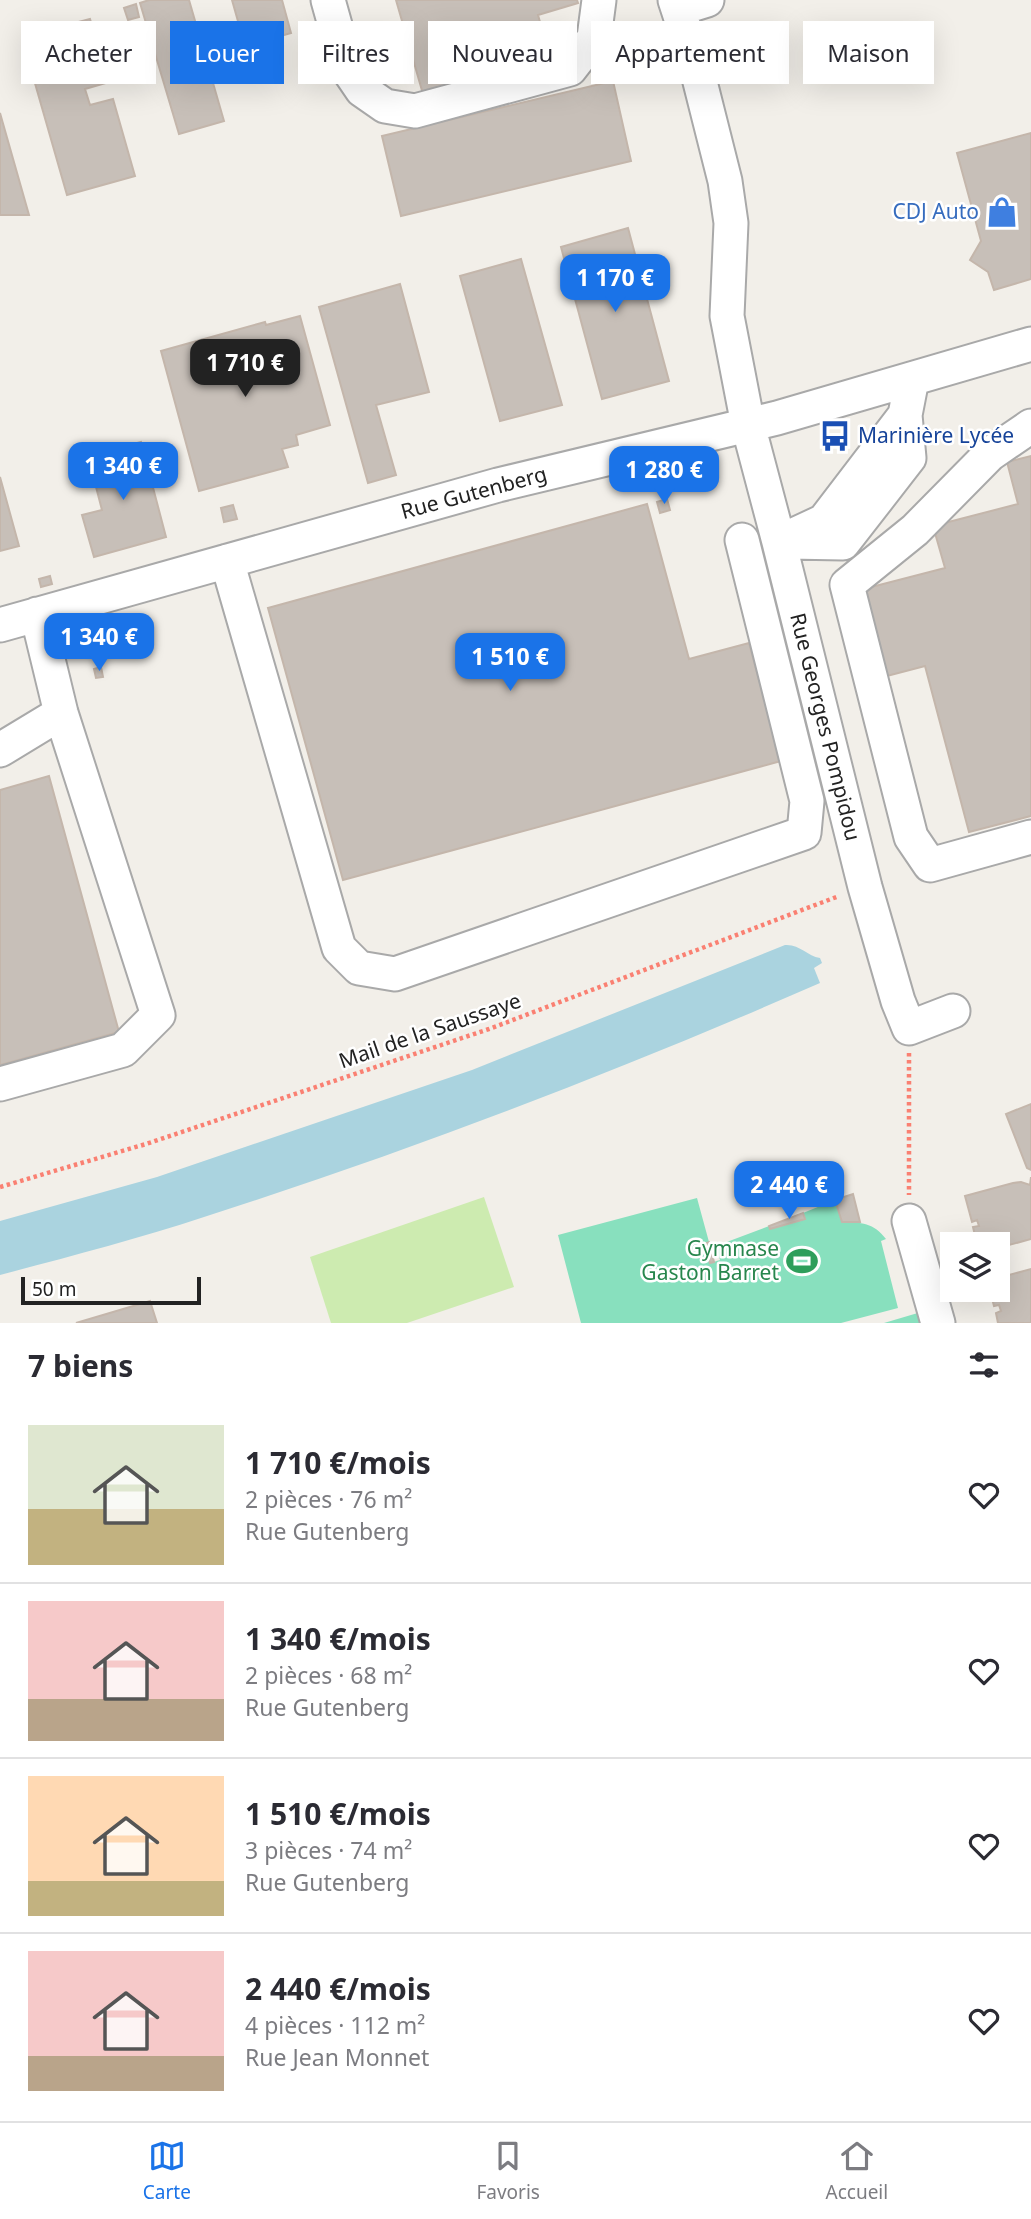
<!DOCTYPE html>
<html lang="fr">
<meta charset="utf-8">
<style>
:root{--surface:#fff;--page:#f2f2f3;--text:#2b2b33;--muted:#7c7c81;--line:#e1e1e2;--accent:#1a73e8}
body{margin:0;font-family:"Noto Sans",sans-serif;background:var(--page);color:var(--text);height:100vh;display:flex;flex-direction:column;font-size:26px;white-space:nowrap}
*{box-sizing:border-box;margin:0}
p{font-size:23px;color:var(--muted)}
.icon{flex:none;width:38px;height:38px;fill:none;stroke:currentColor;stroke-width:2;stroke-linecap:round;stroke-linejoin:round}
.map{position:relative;height:1323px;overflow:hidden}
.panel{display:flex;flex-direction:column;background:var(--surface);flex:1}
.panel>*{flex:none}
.top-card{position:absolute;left:21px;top:21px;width:990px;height:63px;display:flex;gap:14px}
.tools{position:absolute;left:940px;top:1232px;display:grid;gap:14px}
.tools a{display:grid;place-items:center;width:70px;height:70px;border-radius:0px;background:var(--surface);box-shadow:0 7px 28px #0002;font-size:35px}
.scale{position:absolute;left:21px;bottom:18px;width:180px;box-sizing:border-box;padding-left:7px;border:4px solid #222;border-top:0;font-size:19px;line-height:24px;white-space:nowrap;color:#222;-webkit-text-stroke:5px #fff;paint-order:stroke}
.price{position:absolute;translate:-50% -60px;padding:0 16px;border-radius:14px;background:var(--accent);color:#fff;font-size:23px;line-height:46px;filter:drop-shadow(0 2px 4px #0008)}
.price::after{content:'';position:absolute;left:50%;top:42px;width:21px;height:16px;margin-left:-10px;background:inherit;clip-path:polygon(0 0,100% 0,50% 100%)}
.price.on{background:#222;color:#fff}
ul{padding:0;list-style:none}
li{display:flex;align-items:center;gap:21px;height:175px;padding:0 28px}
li+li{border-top:2px solid var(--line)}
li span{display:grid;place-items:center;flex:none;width:196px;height:140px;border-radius:0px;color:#555}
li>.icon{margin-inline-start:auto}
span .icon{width:84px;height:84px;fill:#fffc;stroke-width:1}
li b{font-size:30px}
h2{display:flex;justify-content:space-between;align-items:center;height:84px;padding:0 28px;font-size:30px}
.chip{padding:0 24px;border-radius:0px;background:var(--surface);box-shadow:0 7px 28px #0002;font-size:24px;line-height:63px}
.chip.on{background:var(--accent);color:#fff}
.dock{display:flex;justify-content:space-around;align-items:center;height:98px;border-top:2px solid var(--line);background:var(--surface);font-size:19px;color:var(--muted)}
.dock a{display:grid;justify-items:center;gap:4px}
.dock .on{color:var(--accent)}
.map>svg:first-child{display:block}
.grass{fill:#cdebb0}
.pitch{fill:#88e0be}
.water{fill:#aad3df}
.building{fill:#c7bfb8;stroke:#c4b6ab;stroke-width:2}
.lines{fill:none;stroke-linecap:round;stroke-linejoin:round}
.minor-casing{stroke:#a9a9a9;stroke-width:37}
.path{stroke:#fa8072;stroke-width:4.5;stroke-dasharray:3.5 3.5;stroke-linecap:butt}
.minor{stroke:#fff;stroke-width:33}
.labels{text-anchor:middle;stroke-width:5;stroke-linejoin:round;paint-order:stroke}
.shop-label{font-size:21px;fill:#366cbe;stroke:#fff;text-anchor:end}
.transit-label{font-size:21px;fill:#164399;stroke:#fff;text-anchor:start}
.street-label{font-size:21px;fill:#222;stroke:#fff}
.leisure-label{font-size:21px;fill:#27864d;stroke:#fff;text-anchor:end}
</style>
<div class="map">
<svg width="1031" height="1323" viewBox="0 0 1031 1323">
<rect width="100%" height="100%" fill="#f2efe9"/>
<path class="grass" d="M484 1197 514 1287 407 1323H331L310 1257Z"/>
<path class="pitch" d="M697 1198 709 1242 704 1244 710 1263 720 1260 716 1246 769 1226 771 1229 804 1219 803 1213 835 1200 842 1222C861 1222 874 1223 886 1239L881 1241 898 1308 841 1323H581L558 1235Z
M938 1307 943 1323H884Z"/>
<path class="water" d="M785 945C800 944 807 956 820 958L822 963 814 968 820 983C619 1071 413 1150 204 1217 137 1239 68 1257 0 1275V1221L157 1177 472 1070Z"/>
<path class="building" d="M149 0H189L224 121 179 134 140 3Z
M232 0H282L291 33 245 46Z
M396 0H577L578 3 538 15 550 57 423 94Z
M136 4 139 17 128 20 124 8Z
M90 19 109 82 85 89 90 105 113 99 135 176 67 195 24 45 69 32 67 25Z
M266 49 272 68 253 73 248 54Z
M613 81 631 161 401 216 382 136Z
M0 113 29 215H0Z
M1031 133V279L994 290 988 272 970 260 981 241 957 153Z
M628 228 669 381 602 399 561 247Z
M521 259 562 405 500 421 460 276Z
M400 284 429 392 376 405 396 475 368 483 319 307Z
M300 316 330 425 296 435 298 445 282 449 288 467 199 491 161 351 265 322 266 325Z
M141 442 166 537 94 557 82 515 102 510 88 456Z
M1031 456V816L969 832 925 666 883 677 860 590 945 568 933 526 1018 504 1007 462Z
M0 477 19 546 0 551Z
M667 499 670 510 660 513 657 502Z
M647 504 689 659 749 643 781 761 343 880 268 608Z
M233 505 237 519 224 522 221 508Z
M50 576 52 584 41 587 39 579Z
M101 667 103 677 96 678 94 669Z
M49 776 119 1032 0 1065V790Z
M1031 1104V1170L1027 1168 1006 1114Z
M1031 1177V1239L998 1248V1244H977L973 1227 979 1226 977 1220 972 1222 965 1196 1013 1183 1021 1182 1030 1185Z
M853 1194 860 1222H842L835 1200Z
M803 1213 805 1219 770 1229 769 1226Z
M709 1242 714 1262 710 1263 704 1244Z
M1031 1269V1323H998L996 1313 1001 1311 999 1305 994 1306 990 1290H998V1278Z
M150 1301 157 1323H76Z"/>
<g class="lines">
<defs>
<path id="minor" d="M328 0 347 68 362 90 385 106 415 111 570 69 594 38 599 0
M675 0 694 58 725 181 731 223 727 316 748 425 779 542 865 887 898 1001 909 1028 953 1011
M678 9 707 0
M1031 426 990 454 915 530 847 585 911 837 930 865 1031 837
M779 542 824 521 905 415 912 379
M789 542 843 543 909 458 905 415
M227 561 339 948 359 968 395 974 804 833 807 801 742 540
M0 625 498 485 777 418 1031 344
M0 750 61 713
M0 1084 123 1050 158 1015 61 713 37 614
M909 1221 938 1323"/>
</defs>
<use href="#minor" class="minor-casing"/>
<path class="path" d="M909 1053V1195
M0 1187 146 1144 489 1029 839 896"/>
<use href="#minor" class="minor"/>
</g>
<defs>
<symbol id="shop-bare" viewBox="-9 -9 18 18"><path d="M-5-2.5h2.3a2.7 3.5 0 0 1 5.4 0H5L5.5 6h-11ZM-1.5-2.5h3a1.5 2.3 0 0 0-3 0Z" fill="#3f7fe0" stroke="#fff" stroke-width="2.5" paint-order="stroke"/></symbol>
<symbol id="bus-bare" viewBox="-9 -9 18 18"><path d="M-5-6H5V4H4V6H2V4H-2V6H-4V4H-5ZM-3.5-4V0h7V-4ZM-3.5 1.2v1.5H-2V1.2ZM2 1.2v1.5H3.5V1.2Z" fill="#1a4fb4" stroke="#fff" stroke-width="2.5" paint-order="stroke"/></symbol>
<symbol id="stadium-bare" viewBox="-9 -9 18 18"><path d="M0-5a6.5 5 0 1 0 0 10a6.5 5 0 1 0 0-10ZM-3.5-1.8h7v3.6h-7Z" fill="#2e9e5b" stroke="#fff" stroke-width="2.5" paint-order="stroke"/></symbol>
</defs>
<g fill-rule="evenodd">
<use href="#shop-bare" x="980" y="190" width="44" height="44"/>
<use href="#bus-bare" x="813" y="414" width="44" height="44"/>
<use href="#stadium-bare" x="780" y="1239" width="44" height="44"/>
</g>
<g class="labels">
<g class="shop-label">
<text x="979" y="219">CDJ Auto</text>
</g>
<g class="transit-label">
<text x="858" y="443">Marinière Lycée</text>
</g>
<g class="street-label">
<text transform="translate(474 493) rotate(-15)" y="7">Rue Gutenberg</text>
<text transform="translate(825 727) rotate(76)" y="7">Rue Georges Pompidou</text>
<text transform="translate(430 1031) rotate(-19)" y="7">Mail de la Saussaye</text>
</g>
<g class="leisure-label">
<text x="779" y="1256">Gymnase<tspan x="779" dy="24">Gaston Barret</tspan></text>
</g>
</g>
</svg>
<div class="tools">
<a><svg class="icon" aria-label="layers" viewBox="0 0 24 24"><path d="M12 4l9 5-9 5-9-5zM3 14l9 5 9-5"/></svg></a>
</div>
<div class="scale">50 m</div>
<b class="price" style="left:615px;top:314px">1 170 €</b>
<b class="price on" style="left:245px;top:399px">1 710 €</b>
<b class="price" style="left:123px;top:502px">1 340 €</b>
<b class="price" style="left:664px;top:506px">1 280 €</b>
<b class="price" style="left:99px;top:673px">1 340 €</b>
<b class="price" style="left:510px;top:693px">1 510 €</b>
<b class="price" style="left:789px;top:1221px">2 440 €</b>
<div class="top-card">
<a class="chip">Acheter</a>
<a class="chip on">Louer</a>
<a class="chip">Filtres</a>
<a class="chip">Nouveau</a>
<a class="chip">Appartement</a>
<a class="chip">Maison</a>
</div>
</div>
<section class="panel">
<h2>7 biens<svg class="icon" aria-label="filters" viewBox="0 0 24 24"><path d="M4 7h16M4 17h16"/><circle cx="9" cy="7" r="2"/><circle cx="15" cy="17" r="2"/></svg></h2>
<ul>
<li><span style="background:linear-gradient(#dfe7d0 60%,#c2b280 0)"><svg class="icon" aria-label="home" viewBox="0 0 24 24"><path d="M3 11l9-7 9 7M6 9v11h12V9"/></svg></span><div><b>1 710 €/mois</b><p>2 pièces · 76 m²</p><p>Rue Gutenberg</p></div><svg class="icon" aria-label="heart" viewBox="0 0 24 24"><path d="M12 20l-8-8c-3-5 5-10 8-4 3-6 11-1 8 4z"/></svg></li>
<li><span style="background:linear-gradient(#f6c9c9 70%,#b9a48a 0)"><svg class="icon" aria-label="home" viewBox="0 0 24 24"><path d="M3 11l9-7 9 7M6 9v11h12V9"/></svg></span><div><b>1 340 €/mois</b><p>2 pièces · 68 m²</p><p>Rue Gutenberg</p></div><svg class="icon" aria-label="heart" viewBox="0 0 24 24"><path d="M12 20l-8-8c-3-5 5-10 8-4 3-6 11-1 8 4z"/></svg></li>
<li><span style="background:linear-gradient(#ffd9b3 75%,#c2b280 0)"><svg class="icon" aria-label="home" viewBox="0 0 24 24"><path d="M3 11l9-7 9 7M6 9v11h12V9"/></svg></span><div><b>1 510 €/mois</b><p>3 pièces · 74 m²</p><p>Rue Gutenberg</p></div><svg class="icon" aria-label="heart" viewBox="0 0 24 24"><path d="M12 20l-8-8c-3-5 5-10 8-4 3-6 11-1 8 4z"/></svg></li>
<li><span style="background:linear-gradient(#f6c9c9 75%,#b9a48a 0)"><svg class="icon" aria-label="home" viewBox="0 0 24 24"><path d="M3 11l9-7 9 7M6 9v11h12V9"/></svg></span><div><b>2 440 €/mois</b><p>4 pièces · 112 m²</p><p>Rue Jean Monnet</p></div><svg class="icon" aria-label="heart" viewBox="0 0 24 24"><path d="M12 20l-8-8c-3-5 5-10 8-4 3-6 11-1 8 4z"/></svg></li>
</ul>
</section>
<nav class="dock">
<a class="on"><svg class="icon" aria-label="map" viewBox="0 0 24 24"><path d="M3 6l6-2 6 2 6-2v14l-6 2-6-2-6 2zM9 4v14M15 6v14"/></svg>Carte</a>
<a><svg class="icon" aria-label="saved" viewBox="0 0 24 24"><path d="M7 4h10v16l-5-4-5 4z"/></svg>Favoris</a>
<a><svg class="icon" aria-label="home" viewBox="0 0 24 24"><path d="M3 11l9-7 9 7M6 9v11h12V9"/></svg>Accueil</a>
</nav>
